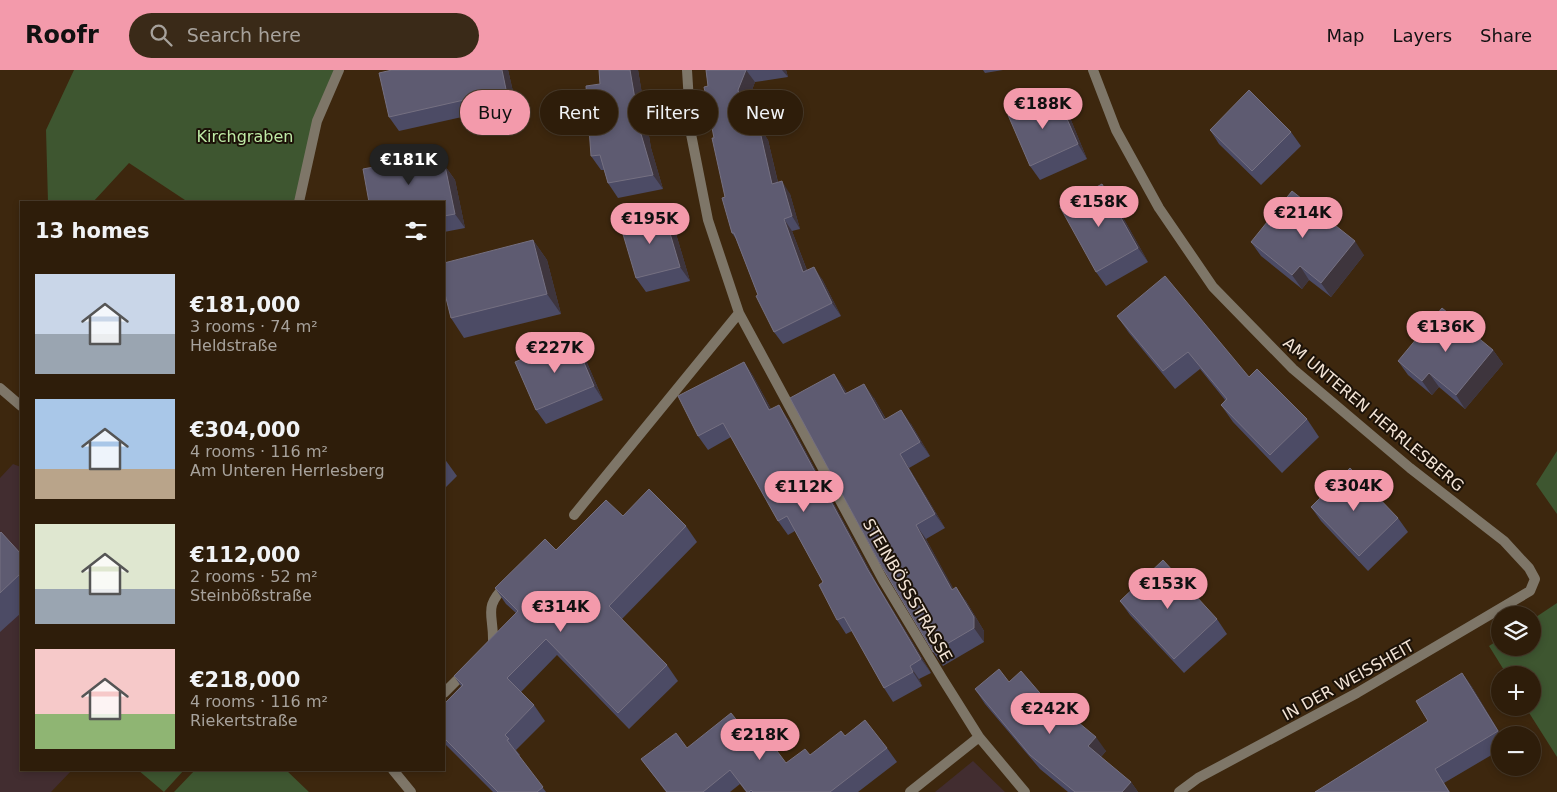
<!DOCTYPE html>
<meta charset="utf-8">
<style>
:root{--surface:#2e1d0a;--page:#3a2a18;--text:#f1f3f6;--muted:#a7a29c;--line:#493b2b;--accent:#f39aab}
body{margin:0;font-family:"DejaVu Sans",sans-serif;background:var(--page);color:var(--text);height:100vh;display:flex;flex-direction:column;font-size:19px;white-space:nowrap}
*{box-sizing:border-box;margin:0}
p{font-size:16px;color:var(--muted)}
.icon{flex:none;width:28px;height:28px;fill:none;stroke:currentColor;stroke-width:2;stroke-linecap:round;stroke-linejoin:round}
.map{position:relative;flex:1;overflow:hidden}
.side{position:absolute;left:20px;top:131px;width:425px;height:570px;display:flex;flex-direction:column;background:var(--surface);border-radius:0px;box-shadow:0 2px 8px #0003,0 0 0 1px var(--line)}
.side>*{flex:none}
.banner{position:absolute;left:460px;top:20px;width:475px;height:45px;display:flex;gap:10px}
.fabs{position:absolute;left:1491px;top:536px;display:grid;gap:10px}
.fabs a{display:grid;place-items:center;width:50px;height:50px;border-radius:50%;background:var(--surface);box-shadow:0 2px 8px #0003,0 0 0 1px var(--line);font-size:25px}
.price{position:absolute;translate:-50% -42px;padding:0 11px;border-radius:18px;background:var(--accent);color:#111;font-size:16px;line-height:32px;filter:drop-shadow(0 1px 2px #0008)}
.price::after{content:'';position:absolute;left:50%;top:30px;width:15px;height:11px;margin-left:-8px;background:inherit;clip-path:polygon(0 0,100% 0,50% 100%)}
.price.selected{background:#222;color:#fff}
ul{padding:0;list-style:none}
li{display:flex;align-items:center;gap:15px;height:125px;padding:0 15px}
li span{display:grid;place-items:center;flex:none;width:140px;height:100px;border-radius:0px;color:#555}
li>.icon{margin-inline-start:auto}
span .icon{width:60px;height:60px;fill:#fffc;stroke-width:1}
li b{font-size:21px}
h2{display:flex;justify-content:space-between;align-items:center;height:60px;padding:0 15px;font-size:21px}
.tag{padding:0 18px;border-radius:22px;background:var(--surface);box-shadow:0 2px 8px #0003,0 0 0 1px var(--line);font-size:18px;line-height:45px}
.tag.selected{background:var(--accent);color:#111}
header{display:flex;align-items:center;gap:30px;box-sizing:border-box;height:70px;padding:0 25px;background:var(--accent);color:#111}
header strong{font-size:24px}
nav{display:flex;gap:28px;margin-inline-start:auto;font-size:18px}
.search{width:350px;height:45px;background:var(--page);display:flex;align-items:center;gap:12px;box-sizing:border-box;padding:0 18px;border-radius:28px;color:var(--muted);font-size:19px}
.map>svg:first-child{display:block}
.education{fill:#422d30}
.green{fill:#3e5630}
.lines{fill:none;stroke-linecap:round;stroke-linejoin:round}
.street{stroke:#7e7668;stroke-width:10}
.wall{fill:#4c4b65}
.shaded-wall{fill:#3e353d}
.building{fill:#5e5b71;stroke:#757081}
.labels{text-anchor:middle;stroke-width:4;stroke-linejoin:round;paint-order:stroke}
.park-label{font-size:16px;fill:#beeaa6;stroke:#1c1208}
.street-label{font-size:16px;fill:#f3e4d6;stroke:#1c1208}
</style>
<header>
<strong>Roofr</strong>
<div class="search"><svg class="icon" aria-label="search" viewBox="0 0 24 24"><circle cx="10" cy="10" r="6"/><path d="M15 15l6 6"/></svg>Search here</div>
<nav><a>Map</a><a>Layers</a><a>Share</a></nav>
</header>
<div class="map">
<svg width="1557" height="722" viewBox="0 0 1557 722">
<rect width="100%" height="100%" fill="#3d270e"/>
<path class="education" d="M13 394 21 397V700H72L51 722H0V408Z
M973 691 1005 722H935Z"/>
<path class="green" d="M74 0H339L317 51 299 132H188L129 93 93 132H48L46 60Z
M1557 381V444L1536 414Z
M1557 533V687L1526 638H1532V605H1507L1489 576 1500 569V578H1532L1533 549Z
M138 700H184L164 722Z
M195 700H286L309 722H174Z"/>
<g class="lines">
<path class="street" d="M687 0 691 64 708 150 739 243 883 510 942 608 979 667 1025 722
M1093 0 1116 60 1159 138 1213 217 1293 299 1410 398 1504 471 1529 498 1535 509 1530 521 1357 623 1198 708 1179 722
M299 132 317 51 339 0
M0 318 21 336
M574 445 739 243
M490 577 493 573C494 542 482 539 507 514
M444 623 466 601
M393 700 411 722
M910 722 979 667"/>
</g>
<path class="wall" d="M508 0 518 43 476 52 471 45 399 61 389 47Z
M599 0H638L651 78 663 119 618 128 608 113 604 100H601L591 86 600 14Z
M706 0H786L788 7 755 12 747 33 752 59 759 57 768 70 778 112 790 124 800 159 792 161 807 200 822 209 841 246 783 274 774 262 758 225 736 169 732 163 714 68Z
M983 0H1003L985 3Z
M1056 24 1066 38 1087 89 1040 110 1030 96Z
M1210 60 1291 62 1301 76 1261 115 1219 74Z
M400 92 408 103 445 96 455 110 465 158 444 162V132H369Z
M1112 128 1148 192 1106 216 1096 202Z
M674 157 690 211 646 222 636 208Z
M533 170 547 190 561 244 464 268 451 248Z
M1251 172 1364 185 1331 227 1309 210 1302 219 1261 186Z
M1117 246 1249 307 1307 349 1319 367 1282 403 1233 352 1221 335 1225 330 1200 299 1175 319 1129 263Z
M1493 280 1503 294 1465 339 1439 317 1432 325 1408 305 1398 291Z
M582 281 603 330 546 354 536 340Z
M744 292 753 306 771 339 788 349 877 514 931 603 919 609 922 616 893 632 884 618 852 561 846 564 837 550 823 512 795 461 788 465 778 451 731 367 708 380 698 366Z
M834 304 847 323 874 328 886 349 911 354 930 386 909 398 945 458 926 469 953 519 966 531 984 561V572L943 596 933 582Z
M444 388 457 406 444 419Z
M1311 437 1398 448 1408 462 1368 501 1321 451Z
M623 446 686 456 697 472 622 549 667 595 678 611 629 659 557 585 521 622 534 635 545 651 516 680 520 685 519 686 546 722H493L444 673V634L461 616 454 606 516 543 506 534 495 518 556 480Z
M0 463 21 484V543L0 562Z
M1120 531 1217 549 1227 564 1184 603 1130 545Z
M1462 603 1472 617 1501 665H1500V680L1444 713 1450 722H1315L1428 651Z
M1009 612 1106 681 1101 687 1131 712 1138 722H1068L1040 699 985 634 975 619Z
M845 666 887 678 897 692 858 722H746L740 714 730 722H666L641 689 687 678 755 673 786 693 810 685Z"/>
<path class="shaded-wall" d="M502 0H508L518 43 508 29Z
M630 0H638L651 78 663 119 653 105 641 64Z
M746 0 755 12 747 33 755 73 746 60 738 20Z
M782 0H786L788 7Z
M1056 24 1066 38 1087 89 1078 74Z
M759 57 768 70 781 126 772 114Z
M400 92 410 106 402 104Z
M445 96 455 110 465 158 455 144Z
M782 111 790 124 800 159 792 146Z
M1102 114 1112 128 1148 192 1138 178Z
M664 143 674 157 690 211 680 197Z
M784 149 792 161 812 214 803 202Z
M533 170 547 190 561 244 547 224Z
M1355 171 1364 185 1331 227 1321 213Z
M1300 196 1309 210 1302 219 1292 205Z
M814 197 822 209 841 246 832 233Z
M573 267 582 281 603 330 594 316Z
M1493 280 1503 294 1465 339 1456 325Z
M744 292 753 306 779 354 769 340Z
M1429 303 1439 317 1432 325 1422 311Z
M834 304 844 318 855 338 845 324Z
M864 314 874 328 894 364 884 350Z
M779 335 788 349 877 514 931 603 921 589 868 500Z
M901 340 911 354 930 386 920 372Z
M900 384 909 398 945 458 935 444Z
M916 455 926 469 962 534 952 520Z
M956 517 966 531 984 561V572L974 558Z
M910 596 919 609 922 616 913 602Z
M1462 603 1472 617 1501 665H1500L1498 661Z
M1096 667 1106 681 1098 690 1088 676Z
M1131 712 1138 722H1122Z"/>
<path class="building" d="M392 0H502L508 29 466 38 464 30 389 47 379 3Z
M599 0H630L641 64 653 105 608 113 600 85 591 86 586 16 600 14Z
M706 0H746L738 20 746 60 759 57 772 114 782 111 792 146 784 149 803 202 814 197 832 233 774 262 756 226 758 225 734 163H732L722 128 725 127 712 68H714L704 17 708 16Z
M1249 20 1291 62 1252 101 1210 60Z
M1056 24 1078 74 1030 96 1008 45Z
M400 92 402 104 445 96 455 144 444 146V132H369L363 99Z
M1102 114 1138 178 1096 202 1060 137Z
M1292 121 1355 171 1321 213 1300 196 1292 205 1251 172Z
M664 143 680 197 636 208 620 154Z
M533 170 547 224 451 248 444 220V193Z
M1165 206 1249 307 1257 299 1307 349 1270 385 1221 335 1227 329 1188 282 1163 301 1117 246Z
M1442 238 1493 280 1456 325 1429 303 1422 311 1398 291Z
M573 267 594 316 536 340 515 292Z
M744 292 769 340 779 335 868 500 921 589 910 596 913 602 884 618 844 547 837 550 819 515 823 512 787 446 778 451 723 353 698 366 678 326Z
M834 304 845 324 864 314 884 350 901 340 920 372 900 384 935 444 916 455 952 520 956 517 974 547V558L933 582 879 492 790 328Z
M1350 398 1398 448 1359 486 1311 437Z
M649 419 686 456 609 536 667 595 618 643 546 569 507 608 534 635 505 665 509 669 507 670 543 717 537 722H498L444 668V634L463 615 454 606 518 541 495 518 545 469 556 480 606 430 623 446Z
M1 462 21 484V503L0 523V463Z
M1163 490 1217 549 1174 589 1120 531Z
M999 599 1009 612 1021 601 1057 643 1061 638 1096 667 1088 676 1131 712 1122 722H1075L1030 685 975 619Z
M1462 603 1498 661 1435 699 1449 722H1315L1428 651 1416 631Z
M731 643 755 673 765 665 786 693 805 679 810 685 841 661 845 666 865 650 887 678 830 722H753L751 720 749 722H747L730 700 703 722H667L641 689 676 663 687 678Z"/>
<g class="labels">
<g class="park-label">
<text x="245" y="72">Kirchgraben</text>
</g>
<g class="street-label">
<text transform="translate(1374 344) rotate(40)" y="6">AM UNTEREN HERRLESBERG</text>
<text transform="translate(908 520) rotate(60)" y="6">STEINBÖSSSTRASSE</text>
<text transform="translate(1348 610) rotate(-29)" y="6">IN DER WEISSHEIT</text>
</g>
</g>
</svg>
<div class="fabs">
<a><svg class="icon" aria-label="layers" viewBox="0 0 24 24"><path d="M12 4l9 5-9 5-9-5zM3 14l9 5 9-5"/></svg></a>
<a>+</a>
<a>−</a>
</div>
<b class="price" style="left:1043px;top:60px">€188K</b>
<b class="price selected" style="left:409px;top:116px">€181K</b>
<b class="price" style="left:1099px;top:158px">€158K</b>
<b class="price" style="left:1303px;top:169px">€214K</b>
<b class="price" style="left:650px;top:175px">€195K</b>
<b class="price" style="left:1446px;top:283px">€136K</b>
<b class="price" style="left:555px;top:304px">€227K</b>
<b class="price" style="left:1354px;top:442px">€304K</b>
<b class="price" style="left:804px;top:443px">€112K</b>
<b class="price" style="left:1168px;top:540px">€153K</b>
<b class="price" style="left:561px;top:563px">€314K</b>
<b class="price" style="left:1050px;top:665px">€242K</b>
<b class="price" style="left:760px;top:691px">€218K</b>
<div class="banner">
<a class="tag selected">Buy</a>
<a class="tag">Rent</a>
<a class="tag">Filters</a>
<a class="tag">New</a>
</div>
<section class="side">
<h2>13 homes<svg class="icon" aria-label="filters" viewBox="0 0 24 24"><path d="M4 7h16M4 17h16"/><circle cx="9" cy="7" r="2"/><circle cx="15" cy="17" r="2"/></svg></h2>
<ul>
<li><span style="background:linear-gradient(#c9d6e8 60%,#9aa5b1 0)"><svg class="icon" aria-label="home" viewBox="0 0 24 24"><path d="M3 11l9-7 9 7M6 9v11h12V9"/></svg></span><div><b>€181,000</b><p>3 rooms · 74 m²</p><p>Heldstraße</p></div></li>
<li><span style="background:linear-gradient(#a9c7e8 70%,#b9a48a 0)"><svg class="icon" aria-label="home" viewBox="0 0 24 24"><path d="M3 11l9-7 9 7M6 9v11h12V9"/></svg></span><div><b>€304,000</b><p>4 rooms · 116 m²</p><p>Am Unteren Herrlesberg</p></div></li>
<li><span style="background:linear-gradient(#dfe7d0 65%,#9aa5b1 0)"><svg class="icon" aria-label="home" viewBox="0 0 24 24"><path d="M3 11l9-7 9 7M6 9v11h12V9"/></svg></span><div><b>€112,000</b><p>2 rooms · 52 m²</p><p>Steinbößstraße</p></div></li>
<li><span style="background:linear-gradient(#f6c9c9 65%,#8fb573 0)"><svg class="icon" aria-label="home" viewBox="0 0 24 24"><path d="M3 11l9-7 9 7M6 9v11h12V9"/></svg></span><div><b>€218,000</b><p>4 rooms · 116 m²</p><p>Riekertstraße</p></div></li>
</ul>
</section>
</div>
